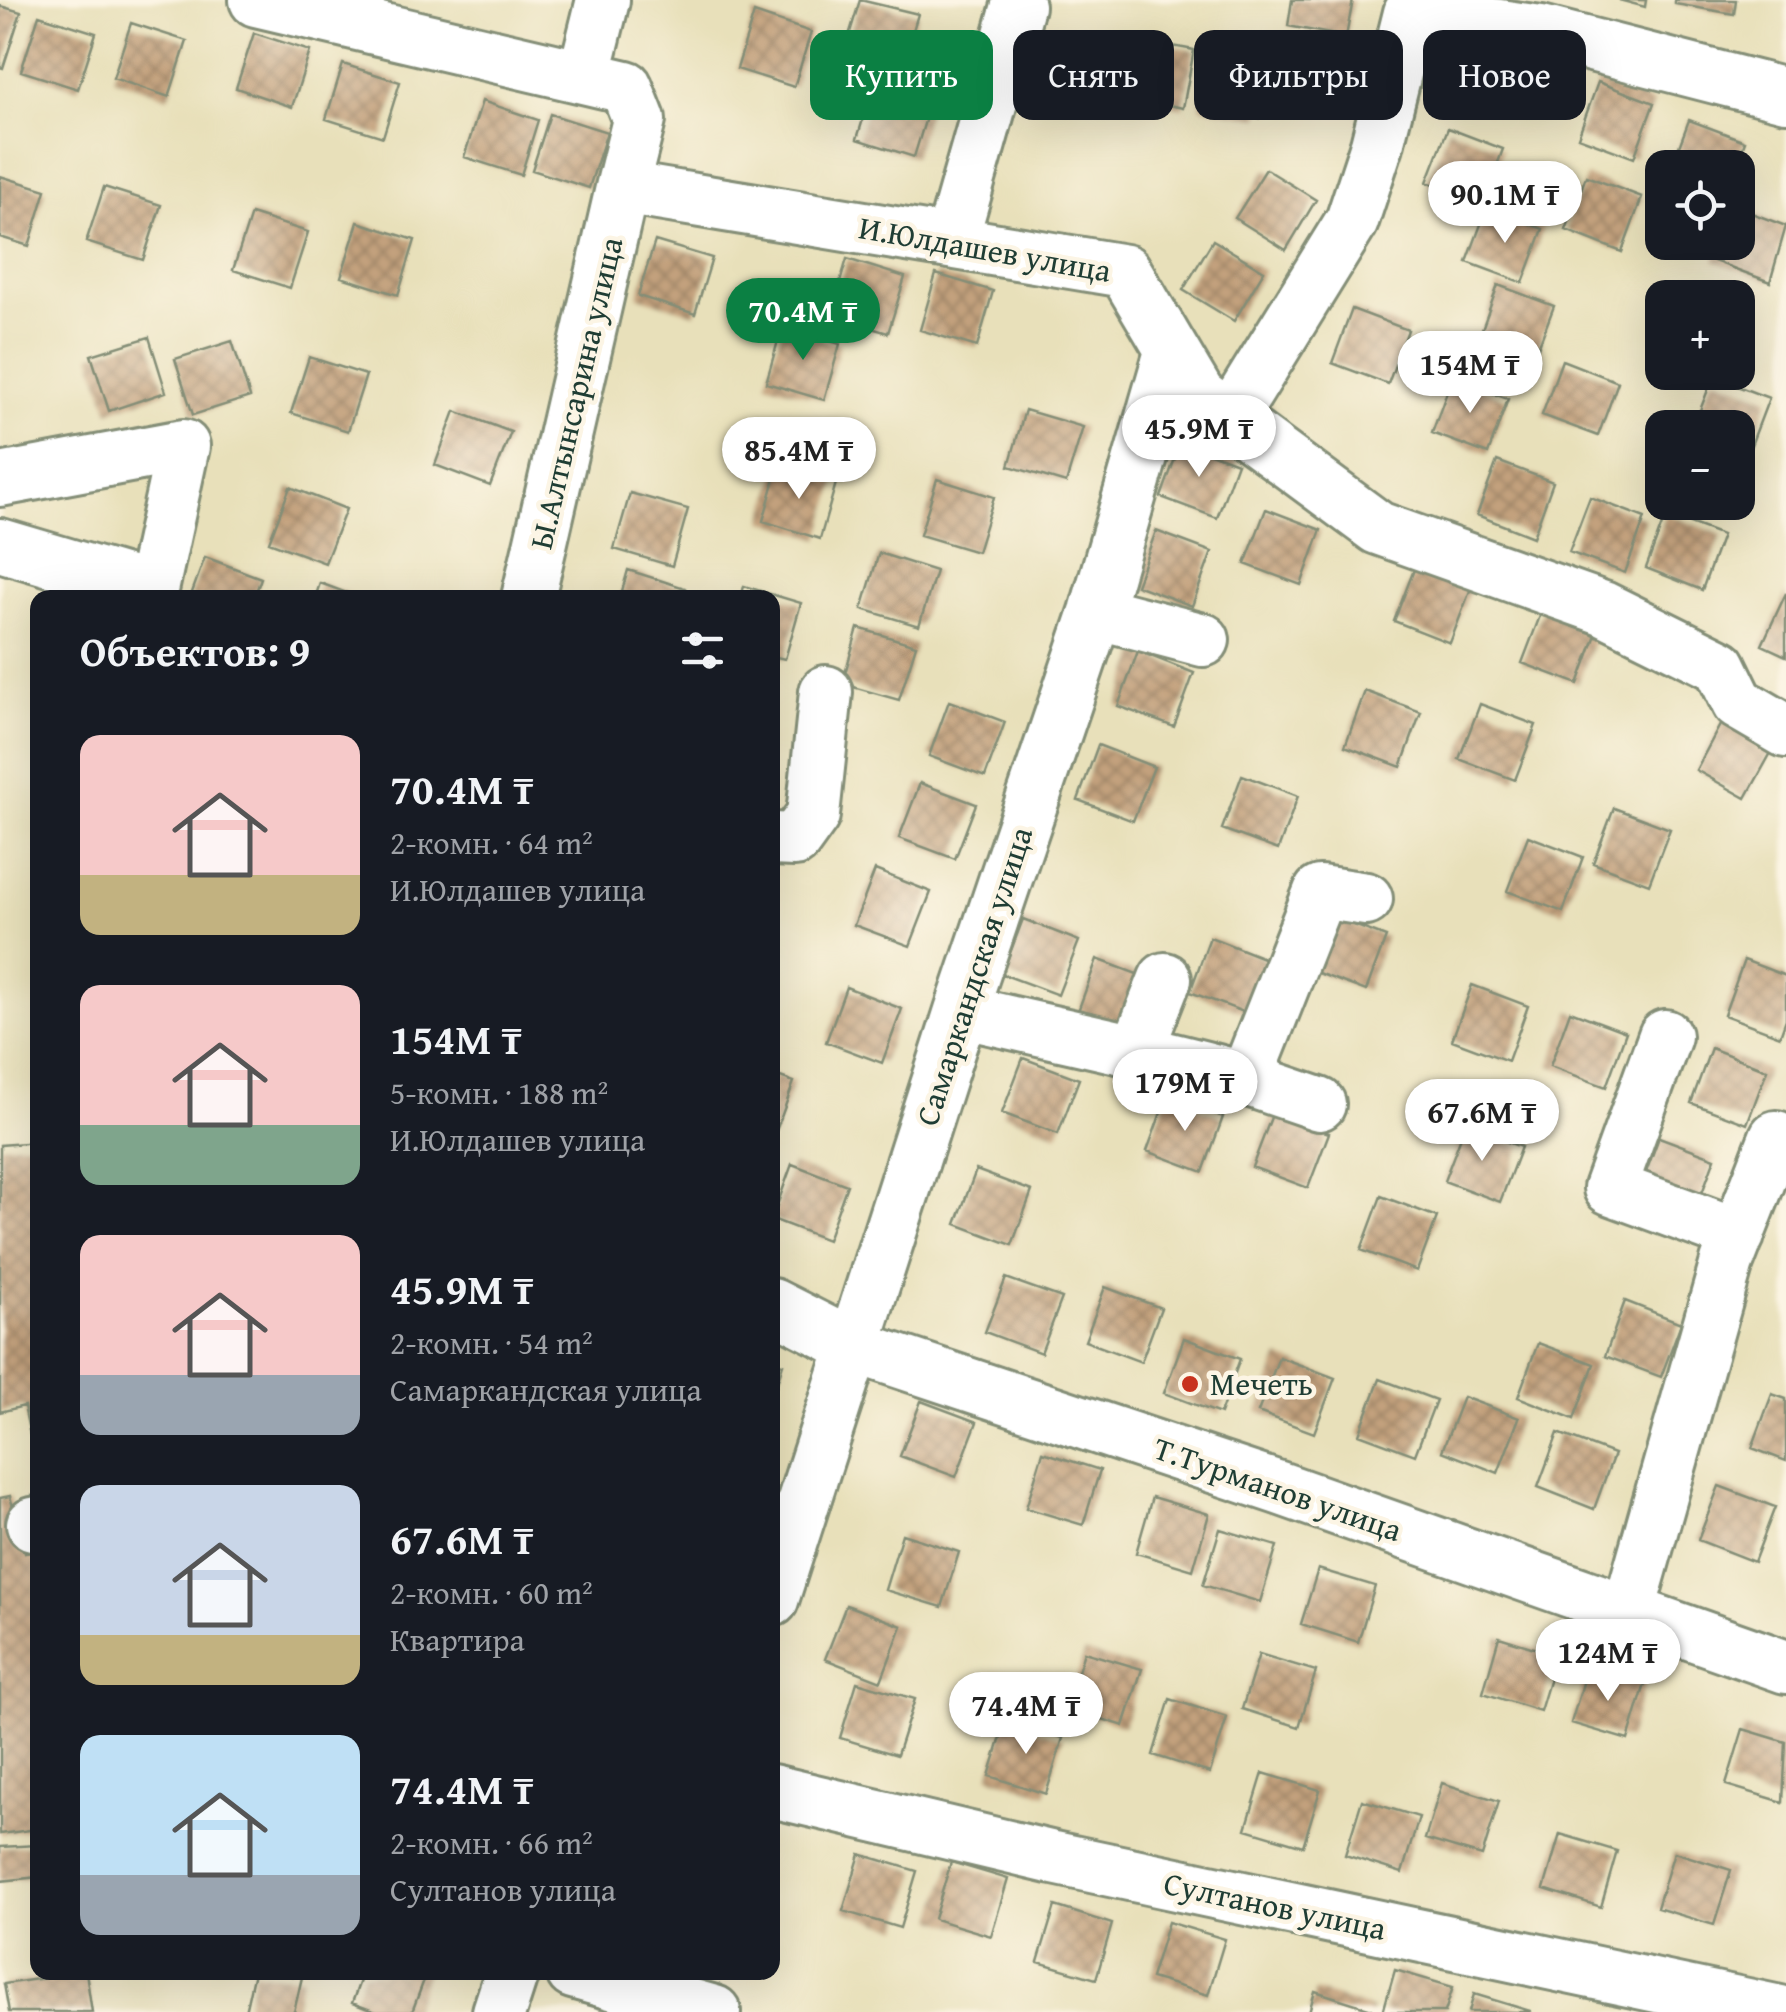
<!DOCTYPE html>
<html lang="ru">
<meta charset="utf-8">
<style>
:root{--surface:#171b24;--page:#242831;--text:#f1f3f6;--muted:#9ea1a6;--accent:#0b8043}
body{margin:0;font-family:"Gentium Book Plus",serif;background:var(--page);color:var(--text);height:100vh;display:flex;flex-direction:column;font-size:38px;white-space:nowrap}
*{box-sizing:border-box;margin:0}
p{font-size:32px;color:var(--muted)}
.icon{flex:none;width:55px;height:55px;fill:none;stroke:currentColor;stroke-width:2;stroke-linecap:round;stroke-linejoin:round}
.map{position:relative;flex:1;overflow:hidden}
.drawer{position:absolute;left:30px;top:590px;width:750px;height:1390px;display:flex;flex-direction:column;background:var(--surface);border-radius:20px;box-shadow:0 10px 40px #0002}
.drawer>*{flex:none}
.guide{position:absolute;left:810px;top:30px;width:825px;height:90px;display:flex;gap:20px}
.controls{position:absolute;left:1645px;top:150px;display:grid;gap:20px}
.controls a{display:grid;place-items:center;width:110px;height:110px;border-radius:20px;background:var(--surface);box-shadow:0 10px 40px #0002;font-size:50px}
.price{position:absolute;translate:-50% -85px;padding:0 22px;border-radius:35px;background:#fff;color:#222;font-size:32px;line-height:65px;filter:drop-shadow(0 2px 5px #0008)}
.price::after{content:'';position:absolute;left:50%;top:60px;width:30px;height:22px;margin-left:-15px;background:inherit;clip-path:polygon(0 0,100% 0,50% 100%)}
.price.active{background:var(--accent);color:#fff}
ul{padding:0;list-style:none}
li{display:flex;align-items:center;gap:30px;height:250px;padding:0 50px}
li span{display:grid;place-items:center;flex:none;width:280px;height:200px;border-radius:20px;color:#555}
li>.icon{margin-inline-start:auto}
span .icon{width:120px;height:120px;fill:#fffc;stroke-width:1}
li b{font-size:42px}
h2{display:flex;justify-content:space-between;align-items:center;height:120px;padding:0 50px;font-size:42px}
.tag{padding:0 35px;border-radius:20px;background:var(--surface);box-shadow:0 10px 40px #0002;font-size:35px;line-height:90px}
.tag.active{background:var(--accent);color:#fff}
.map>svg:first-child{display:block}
.building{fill:url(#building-cross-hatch)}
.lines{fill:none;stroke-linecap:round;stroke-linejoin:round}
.minor-casing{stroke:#848e77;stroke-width:58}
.minor{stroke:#fff;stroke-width:52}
.poi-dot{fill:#c8321e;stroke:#fcf5e5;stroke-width:4}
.labels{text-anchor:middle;stroke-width:9;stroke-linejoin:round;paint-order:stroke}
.street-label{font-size:32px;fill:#1f3d34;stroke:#fcf5e5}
.poi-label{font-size:32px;fill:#1f3d34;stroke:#fcf5e5;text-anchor:start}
</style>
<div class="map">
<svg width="1786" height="2012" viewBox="0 0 1786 2012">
<defs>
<pattern id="building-cross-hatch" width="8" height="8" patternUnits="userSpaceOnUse" patternTransform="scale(2.5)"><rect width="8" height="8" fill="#c3a17d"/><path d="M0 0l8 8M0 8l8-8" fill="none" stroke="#9e8467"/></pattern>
</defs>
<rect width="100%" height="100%" fill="#fcf5e5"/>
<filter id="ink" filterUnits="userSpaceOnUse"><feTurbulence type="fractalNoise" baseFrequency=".01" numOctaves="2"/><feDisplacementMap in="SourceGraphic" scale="20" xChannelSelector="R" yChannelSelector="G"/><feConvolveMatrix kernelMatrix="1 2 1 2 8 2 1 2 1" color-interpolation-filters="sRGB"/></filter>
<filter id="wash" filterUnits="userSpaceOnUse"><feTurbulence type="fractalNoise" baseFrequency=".0048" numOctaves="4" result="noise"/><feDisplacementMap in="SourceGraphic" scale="40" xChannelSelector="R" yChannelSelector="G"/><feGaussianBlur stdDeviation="2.25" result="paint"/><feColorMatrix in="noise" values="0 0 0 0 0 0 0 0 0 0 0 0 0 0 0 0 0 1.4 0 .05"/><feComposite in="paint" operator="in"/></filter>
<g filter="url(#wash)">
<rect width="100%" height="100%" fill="#e8e0ba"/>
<g id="blocks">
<path class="building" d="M860 0 918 14 901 70 844 52Z
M1292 0H1353L1346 37 1288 26Z
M1619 0H1646L1645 7Z
M1675 0H1736L1734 14 1675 4Z
M0 6 21 12 3 68 0 67Z
M754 13 811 32 794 87 737 69Z
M39 15 96 33 78 89 21 71Z
M131 23 187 41 169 97 113 78Z
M254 33 310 51 292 107 236 88Z
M1446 35 1502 56 1481 111 1426 90Z
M1135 39 1194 50 1183 108 1125 96Z
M1211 49 1269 61 1259 118 1200 107Z
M343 64 400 82 383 137 326 119Z
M1598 82 1654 103 1634 158 1578 137Z
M874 83 931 101 914 157 857 139Z
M482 101 538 120 521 175 464 157Z
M550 114 607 132 589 188 532 170Z
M1689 120 1745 141 1735 168H1671Z
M1448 128 1503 149 1483 204 1427 182Z
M1266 169 1316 200 1286 250 1235 218Z
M0 176 46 190 29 246 0 237Z
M1586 176 1642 197 1622 252 1566 230Z
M104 187 161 205 143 260 86 242Z
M1487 208 1543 229 1523 283 1467 262Z
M1738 208 1786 226 1770 282 1714 261 1721 242H1738Z
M251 214 308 232 290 288 233 270Z
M358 222 415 240 398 295 341 277Z
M1213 240 1264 271 1234 321 1183 290Z
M655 241 712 258 695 314 638 296Z
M847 259 905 277 888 333 830 316Z
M936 274 993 291 977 347 920 330Z
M1498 285 1554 306 1533 361 1478 340Z
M1352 309 1408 330 1388 384 1332 363Z
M782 327 840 344 824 400 766 383Z
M149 337 166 392 109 411 91 355Z
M232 341 250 397 193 415 175 359Z
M309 357 366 375 348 431 291 413Z
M1562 360 1618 382 1598 436 1542 415Z
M1713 377 1769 398 1748 453 1738 449V428H1693Z
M1452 378 1508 399 1488 454 1432 433Z
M1025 410 1083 427 1066 483 1009 466Z
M455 411 511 432 490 486 435 465Z
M1181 442 1237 463 1217 518 1161 497Z
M1497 461 1553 482 1533 537 1477 515Z
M779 465 836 483 820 539 763 521Z
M937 479 994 497 977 552 920 535Z
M290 487 346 509 325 563 269 542Z
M630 493 688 509 672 566 614 549Z
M1590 497 1645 518 1625 573 1569 552Z
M1266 509 1321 530 1301 585 1245 564Z
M1666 514 1722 535 1702 590 1646 568Z
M1156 531 1212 552 1192 606 1136 585Z
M879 553 936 571 919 626 862 609Z
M205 557 261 578 254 598H190Z
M1415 567 1471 588 1450 643 1394 621Z
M628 570 685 588 682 598H620Z
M320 583 358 597V598H315Z
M744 586 801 603 785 659 772 656V598H741Z
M1786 593V656L1762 645Z
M1543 608 1598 629 1578 684 1522 663Z
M858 628 916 645 899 700 842 684Z
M1138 651 1194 673 1174 727 1118 706Z
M1365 691 1421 712 1401 767 1345 746Z
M949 701 1005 722 985 777 929 756Z
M1480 704 1536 725 1515 780 1459 759Z
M1727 712 1778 740 1746 798 1696 770Z
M1098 745 1154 767 1133 821 1078 800Z
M1242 775 1298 796 1278 850 1222 829Z
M920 783 976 804 955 859 899 838Z
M1614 808 1670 829 1649 884 1593 863Z
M1528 836 1583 857 1563 912 1507 891Z
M875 870 931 892 910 946 854 925Z
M1330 916 1386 937 1366 991 1310 970Z
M1023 919 1079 941 1058 995 1002 974Z
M1210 937 1266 959 1246 1013 1190 992Z
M1097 959 1153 980 1133 1035 1077 1014Z
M1744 960 1786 976V1019L1780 1036 1724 1015Z
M1472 985 1528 1006 1508 1061 1452 1040Z
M846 987 902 1009 882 1063 826 1042Z
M1570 1011 1626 1032 1606 1087 1550 1066Z
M1711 1048 1767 1070 1747 1124 1691 1103Z
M1023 1058 1079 1079 1058 1134 1002 1113Z
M772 1074 794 1082 773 1139H772Z
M1167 1096 1223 1117 1203 1172 1147 1151Z
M1273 1112 1329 1133 1308 1188 1252 1167Z
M1465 1126 1521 1147 1500 1202 1444 1181Z
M1659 1137 1715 1158 1695 1212 1639 1191Z
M38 1142V1465H36L24 1406 0 1412V1145Z
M792 1164 847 1185 827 1240 772 1219Z
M976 1170 1032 1191 1012 1245 956 1224Z
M1381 1196 1437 1217 1417 1271 1361 1250Z
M1006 1278 1062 1298 1041 1353 985 1332Z
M1105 1287 1161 1308 1141 1362 1085 1341Z
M1625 1301 1681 1323 1661 1377 1605 1356Z
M1184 1338 1240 1359 1220 1414 1164 1393Z
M1538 1343 1594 1364 1574 1419 1518 1397Z
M1279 1357 1335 1378 1314 1433 1258 1412Z
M772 1361 783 1364 773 1396H772Z
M1380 1379 1436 1400 1415 1455 1359 1434Z
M1772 1394 1786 1399V1461L1752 1448Z
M1463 1397 1519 1418 1498 1473 1442 1451Z
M921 1401 977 1422 956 1477 900 1456Z
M1558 1433 1614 1454 1594 1509 1538 1487Z
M1043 1452 1100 1470 1083 1525 1026 1508Z
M1719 1486 1775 1507 1754 1562 1698 1540Z
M10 1496 25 1553 38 1551V1829L0 1834V1498Z
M1152 1497 1209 1514 1193 1570 1136 1553Z
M1220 1529 1277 1546 1260 1602 1203 1585Z
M902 1534 959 1552 942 1607 885 1590Z
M1318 1569 1375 1586 1358 1642 1301 1624Z
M846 1605 902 1626 881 1681 825 1659Z
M1499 1637 1557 1655 1540 1711 1483 1693Z
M1084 1652 1142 1669 1124 1726 1067 1708Z
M1259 1654 1316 1671 1299 1727 1242 1709Z
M1588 1667 1645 1684 1628 1740 1571 1723Z
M857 1682 915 1699 897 1755 840 1738Z
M1170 1699 1227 1717 1210 1773 1153 1755Z
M1006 1721 1063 1738 1046 1794 989 1776Z
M1743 1729 1786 1742 1783 1802 1726 1785Z
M1263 1773 1320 1790 1303 1846 1246 1829Z
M1442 1783 1499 1801 1482 1856 1425 1839Z
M1362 1800 1419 1817 1402 1873 1345 1855Z
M1560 1834 1617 1851 1601 1907 1544 1889Z
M38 1845V1877L0 1881V1847Z
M1674 1852 1731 1870 1714 1925 1657 1908Z
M860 1854 917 1871 900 1928 843 1911Z
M951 1862 1008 1879 991 1936 934 1919Z
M1055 1906 1112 1924 1096 1979 1038 1962Z
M1168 1922 1225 1939 1208 1995 1151 1978Z
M1395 1970 1453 1987 1445 2012H1383Z
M86 1972 92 2012H9L4 1984Z
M254 1972 302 1977 294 2012H245Z
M363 1972H427L412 2012H376L352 2003Z
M1315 1991 1372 2009 1371 2012H1309Z
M1474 1994 1530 2011V2012H1469Z"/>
</g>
</g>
<g filter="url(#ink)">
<use href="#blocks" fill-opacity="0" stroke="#848e77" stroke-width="2.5"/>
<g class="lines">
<defs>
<path id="minor" d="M256 0 626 87 639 120 622 188 1125 271 1199 396 1378 528 1603 608 1720 666 1738 703 1786 731
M584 77 603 0
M951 242 1018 6
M1231 417 1352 221 1377 145 1410 13 1541 32 1786 95
M0 480 183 446 152 590
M0 545 152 590 150 598
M528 598 622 188
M1096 612 1203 640
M772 839 795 840 813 815 826 692
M961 1011C1056 1034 1151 1052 1246 1079L1320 892 1366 899
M1665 1036 1610 1188 1738 1235
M1138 1048 1165 979
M1246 1079 1319 1104
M772 1305 853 1346 1279 1488 1786 1667
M33 1524 38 1523
M772 1600 961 1011 1096 612 1171 352
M1628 1613 1727 1262 1776 1137
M772 1791 1054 1858 1780 2012
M573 1972 714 2012
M499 2012 512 1972"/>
</defs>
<use href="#minor" class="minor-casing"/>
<use href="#minor" class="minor"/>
</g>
</g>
<circle class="poi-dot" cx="1190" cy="1384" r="10"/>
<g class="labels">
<g class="street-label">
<text transform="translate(985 249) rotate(10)" y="11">И.Юлдашев улица</text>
<text transform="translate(576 393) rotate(-77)" y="11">Ы.Алтынсарина улица</text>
<text transform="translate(974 976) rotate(-72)" y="11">Самаркандская улица</text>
<text transform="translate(1278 1489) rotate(19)" y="11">Т.Турманов улица</text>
<text transform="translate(1275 1906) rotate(12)" y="11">Султанов улица</text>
</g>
<g class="poi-label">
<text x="1210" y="1395">Мечеть</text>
</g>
</g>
</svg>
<div class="controls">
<a><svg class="icon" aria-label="locate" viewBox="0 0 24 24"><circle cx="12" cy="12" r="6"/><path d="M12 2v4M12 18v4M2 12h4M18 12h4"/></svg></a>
<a>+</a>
<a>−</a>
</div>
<b class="price" style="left:1505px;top:246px">90.1M ₸</b>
<b class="price active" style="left:803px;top:363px">70.4M ₸</b>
<b class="price" style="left:1470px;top:416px">154M ₸</b>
<b class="price" style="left:1199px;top:480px">45.9M ₸</b>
<b class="price" style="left:799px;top:502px">85.4M ₸</b>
<b class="price" style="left:1185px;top:1134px">179M ₸</b>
<b class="price" style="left:1482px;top:1164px">67.6M ₸</b>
<b class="price" style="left:1608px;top:1704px">124M ₸</b>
<b class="price" style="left:1026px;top:1757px">74.4M ₸</b>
<div class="guide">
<a class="tag active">Купить</a>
<a class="tag">Снять</a>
<a class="tag">Фильтры</a>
<a class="tag">Новое</a>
</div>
<section class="drawer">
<h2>Объектов: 9<svg class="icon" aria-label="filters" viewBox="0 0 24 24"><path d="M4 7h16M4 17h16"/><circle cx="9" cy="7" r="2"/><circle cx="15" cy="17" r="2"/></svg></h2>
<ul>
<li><span style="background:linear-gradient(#f6c9c9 70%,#c2b280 0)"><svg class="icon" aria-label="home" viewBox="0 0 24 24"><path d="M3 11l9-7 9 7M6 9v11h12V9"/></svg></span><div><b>70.4M ₸</b><p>2-комн. · 64 m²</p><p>И.Юлдашев улица</p></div></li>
<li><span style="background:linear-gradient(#f6c9c9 70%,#7fa58c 0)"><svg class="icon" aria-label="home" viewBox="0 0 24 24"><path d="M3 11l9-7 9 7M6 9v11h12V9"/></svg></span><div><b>154M ₸</b><p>5-комн. · 188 m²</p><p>И.Юлдашев улица</p></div></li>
<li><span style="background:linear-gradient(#f6c9c9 70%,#9aa5b1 0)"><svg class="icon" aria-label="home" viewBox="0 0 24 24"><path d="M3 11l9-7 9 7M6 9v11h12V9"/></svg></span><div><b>45.9M ₸</b><p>2-комн. · 54 m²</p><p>Самаркандская улица</p></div></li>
<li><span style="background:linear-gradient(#c9d6e8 75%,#c2b280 0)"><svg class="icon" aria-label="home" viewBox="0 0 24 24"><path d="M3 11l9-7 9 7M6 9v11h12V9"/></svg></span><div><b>67.6M ₸</b><p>2-комн. · 60 m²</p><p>Квартира</p></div></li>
<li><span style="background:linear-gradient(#bfe0f5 70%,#9aa5b1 0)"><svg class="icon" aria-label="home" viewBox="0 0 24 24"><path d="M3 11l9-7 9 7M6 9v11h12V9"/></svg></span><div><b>74.4M ₸</b><p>2-комн. · 66 m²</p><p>Султанов улица</p></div></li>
</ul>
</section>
</div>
